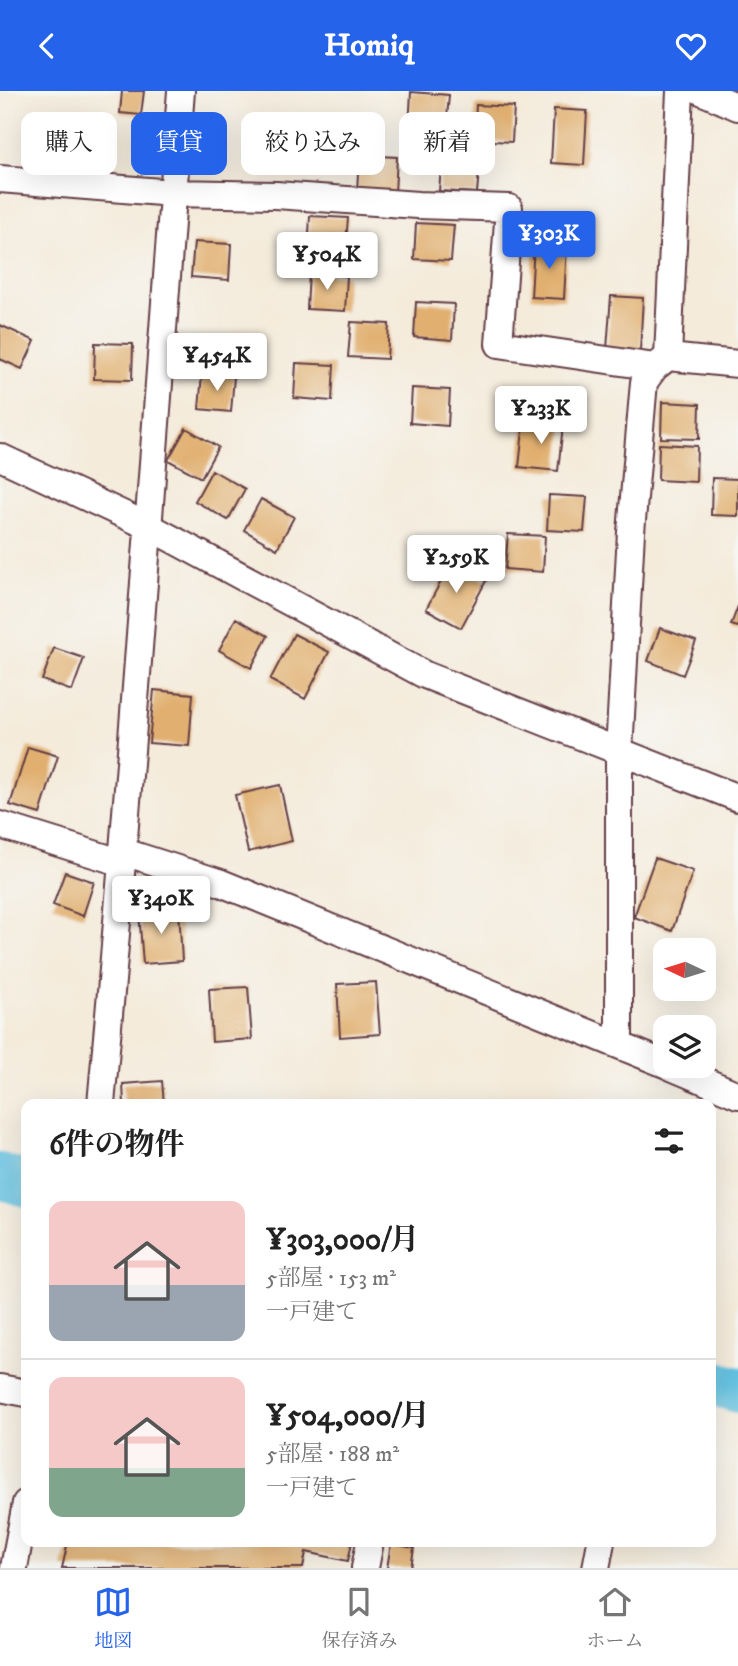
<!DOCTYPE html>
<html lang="ja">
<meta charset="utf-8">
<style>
:root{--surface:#fff;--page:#f2f2f2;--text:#222;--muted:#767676;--line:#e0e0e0;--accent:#2563eb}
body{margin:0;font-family:"IM FELL DW Pica","Noto Serif JP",serif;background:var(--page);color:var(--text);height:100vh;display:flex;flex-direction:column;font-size:26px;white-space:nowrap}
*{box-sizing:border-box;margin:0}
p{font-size:23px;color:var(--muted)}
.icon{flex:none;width:38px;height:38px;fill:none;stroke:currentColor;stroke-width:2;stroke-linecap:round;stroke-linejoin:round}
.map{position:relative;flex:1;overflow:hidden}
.panel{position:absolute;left:21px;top:1008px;width:695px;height:448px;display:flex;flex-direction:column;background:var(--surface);border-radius:14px;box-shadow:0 7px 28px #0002}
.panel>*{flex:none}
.hud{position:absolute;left:21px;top:21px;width:696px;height:63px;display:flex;gap:14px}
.needle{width:46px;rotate:274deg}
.tools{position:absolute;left:653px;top:847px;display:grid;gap:14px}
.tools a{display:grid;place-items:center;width:63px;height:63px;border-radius:14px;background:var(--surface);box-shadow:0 7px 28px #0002;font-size:35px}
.price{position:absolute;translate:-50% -60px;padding:0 16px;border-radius:7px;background:#fff;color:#222;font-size:23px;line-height:46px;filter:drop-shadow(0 2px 4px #0008)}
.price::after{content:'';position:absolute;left:50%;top:42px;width:21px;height:16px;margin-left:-10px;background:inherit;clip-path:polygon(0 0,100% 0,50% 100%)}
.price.current{background:var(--accent);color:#fff}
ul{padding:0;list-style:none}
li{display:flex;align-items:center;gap:21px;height:175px;padding:0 28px}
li+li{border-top:2px solid var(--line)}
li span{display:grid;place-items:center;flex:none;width:196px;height:140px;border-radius:14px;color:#555}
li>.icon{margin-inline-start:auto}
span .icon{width:84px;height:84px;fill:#fffc;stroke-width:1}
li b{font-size:30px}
h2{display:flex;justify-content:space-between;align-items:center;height:84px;padding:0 28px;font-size:30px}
.pill{padding:0 24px;border-radius:14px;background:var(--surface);box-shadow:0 7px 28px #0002;font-size:24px;line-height:63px}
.pill.current{background:var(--accent);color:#fff}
header{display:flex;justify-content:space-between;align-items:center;height:91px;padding:0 28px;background:var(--accent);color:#fff;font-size:32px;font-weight:800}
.dock{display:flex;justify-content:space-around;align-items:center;height:98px;border-top:2px solid var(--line);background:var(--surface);font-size:19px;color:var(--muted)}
.dock a{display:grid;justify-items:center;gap:4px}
.dock .current{color:var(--accent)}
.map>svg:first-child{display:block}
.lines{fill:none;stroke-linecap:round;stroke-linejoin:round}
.river{stroke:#62c1e0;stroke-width:46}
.building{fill:#e1b071}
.street-casing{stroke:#643e45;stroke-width:30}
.street{stroke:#fff;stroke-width:26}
</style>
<header><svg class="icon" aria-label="back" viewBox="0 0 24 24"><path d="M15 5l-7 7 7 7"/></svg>Homiq<svg class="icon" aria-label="heart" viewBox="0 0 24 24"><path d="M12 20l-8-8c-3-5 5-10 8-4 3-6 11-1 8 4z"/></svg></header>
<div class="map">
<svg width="738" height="1477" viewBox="0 0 738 1477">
<rect width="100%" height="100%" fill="#f6f6f2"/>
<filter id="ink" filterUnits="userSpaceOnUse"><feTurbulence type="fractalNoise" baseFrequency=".0143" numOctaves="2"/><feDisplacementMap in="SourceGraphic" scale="14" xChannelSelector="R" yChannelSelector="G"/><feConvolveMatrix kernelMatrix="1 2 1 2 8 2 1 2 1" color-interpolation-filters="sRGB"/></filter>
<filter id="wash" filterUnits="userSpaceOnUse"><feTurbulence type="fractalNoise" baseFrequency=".00686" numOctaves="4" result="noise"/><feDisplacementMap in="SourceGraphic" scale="28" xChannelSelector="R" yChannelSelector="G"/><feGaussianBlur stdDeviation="1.57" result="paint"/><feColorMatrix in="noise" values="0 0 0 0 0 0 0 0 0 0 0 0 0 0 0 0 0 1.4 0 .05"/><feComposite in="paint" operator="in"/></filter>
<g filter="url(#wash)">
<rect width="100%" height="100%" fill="#f4ebdb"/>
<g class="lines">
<path class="river" d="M0 1085 26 1093
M710 1291 738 1299"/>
</g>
<g id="blocks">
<path class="building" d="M122 0H144L141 24 120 22Z
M411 1 449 4 446 39 409 37Z
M476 14 514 16 512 51 474 49Z
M554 18 587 20 584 74 551 72Z
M359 64 397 66 395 102 357 100Z
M442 64 480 67 477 102 439 100Z
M310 125 348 127 345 163 308 160Z
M416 132 454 134 451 170 414 168Z
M194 151 231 153 229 189 191 186Z
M534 153 567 154 564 208 531 206Z
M309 182 347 185 345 220 307 218Z
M611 205 643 207 640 260 607 258Z
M416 211 454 213 452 249 414 246Z
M351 231 389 233 387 268 348 266Z
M0 234 35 250 22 278 0 268Z
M95 252 133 253 132 289 94 288Z
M296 272 334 274 332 310 294 307Z
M202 283 234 286 231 321 199 318Z
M412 297 450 299 448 335 410 332Z
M662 311 700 313 699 348 661 347Z
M524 330 563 334 558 380 519 376Z
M186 337 218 356 201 387 168 369Z
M659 353 697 355 696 391 658 389Z
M212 379 245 398 228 429 195 410Z
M712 387 738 388V425L711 424Z
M549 404 587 406 584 441 547 439Z
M261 408 294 426 277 458 244 439Z
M508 443 545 445 543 481 505 478Z
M451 472 486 490 461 537 426 518Z
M738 515V536L731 534Z
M236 527 268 545 251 577 219 559Z
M660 537 696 550 683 584 648 570Z
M294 543 329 561 305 608 270 589Z
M54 557 84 567 72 600 42 589Z
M154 599 193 603 189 655 149 652Z
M28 656 58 665 40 723 10 714Z
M280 694 292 750 248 761 235 704Z
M655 767 693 780 672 840 634 826Z
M65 781 94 791 83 825 53 814Z
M179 818 182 870 143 873 139 821Z
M376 891 380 943 340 946 337 893Z
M248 896 252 948 212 951 209 898Z
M162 990 164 1013H124L123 993Z
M68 1451H352L348 1470 306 1461 303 1477H62Z
M391 1453 414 1457 411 1477H387Z"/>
</g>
</g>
<g filter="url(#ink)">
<use href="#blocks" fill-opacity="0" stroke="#643e45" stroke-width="2"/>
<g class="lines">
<defs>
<path id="street" d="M701 0 738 16
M0 88 173 102 276 104 418 114 509 117 499 253 655 276
M668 266 738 273
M0 366 148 435 425 584 738 707
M0 734 123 772
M124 761 221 792 665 973
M619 954V661L631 441 644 291 655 276 668 266 680 0
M669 975 738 1004
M101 1013C132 676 155 338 181 0
M0 1297 26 1302
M14 1477 26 1412
M365 1477 370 1451
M596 1477 601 1451"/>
</defs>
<use href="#street" class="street-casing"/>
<use href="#street" class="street"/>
</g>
</g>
</svg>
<div class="tools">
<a><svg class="needle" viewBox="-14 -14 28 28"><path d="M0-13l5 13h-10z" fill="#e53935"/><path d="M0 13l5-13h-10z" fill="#767676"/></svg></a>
<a><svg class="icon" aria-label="layers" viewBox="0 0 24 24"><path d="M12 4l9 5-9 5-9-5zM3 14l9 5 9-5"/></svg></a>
</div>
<b class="price current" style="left:549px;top:180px">¥303K</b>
<b class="price" style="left:327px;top:201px">¥504K</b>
<b class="price" style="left:217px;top:302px">¥454K</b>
<b class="price" style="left:541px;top:355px">¥233K</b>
<b class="price" style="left:456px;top:504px">¥259K</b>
<b class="price" style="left:161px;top:845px">¥340K</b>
<div class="hud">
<a class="pill">購入</a>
<a class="pill current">賃貸</a>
<a class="pill">絞り込み</a>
<a class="pill">新着</a>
</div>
<section class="panel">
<h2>6件の物件<svg class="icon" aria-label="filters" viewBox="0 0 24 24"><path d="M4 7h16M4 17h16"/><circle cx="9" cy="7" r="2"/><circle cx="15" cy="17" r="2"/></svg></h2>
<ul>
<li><span style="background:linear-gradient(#f6c9c9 60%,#9aa5b1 0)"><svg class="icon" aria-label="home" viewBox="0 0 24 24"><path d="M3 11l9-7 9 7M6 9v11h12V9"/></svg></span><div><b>¥303,000/月</b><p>5部屋 · 153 m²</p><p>一戸建て</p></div></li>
<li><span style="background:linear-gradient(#f6c9c9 65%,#7fa58c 0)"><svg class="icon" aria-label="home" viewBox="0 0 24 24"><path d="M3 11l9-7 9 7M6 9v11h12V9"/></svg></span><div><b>¥504,000/月</b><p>5部屋 · 188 m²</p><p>一戸建て</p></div></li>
</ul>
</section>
</div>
<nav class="dock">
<a class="current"><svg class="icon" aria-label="map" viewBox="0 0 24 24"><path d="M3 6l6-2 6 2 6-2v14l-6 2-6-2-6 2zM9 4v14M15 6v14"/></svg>地図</a>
<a><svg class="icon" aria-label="saved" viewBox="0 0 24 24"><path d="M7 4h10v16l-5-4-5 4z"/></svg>保存済み</a>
<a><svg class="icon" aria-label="home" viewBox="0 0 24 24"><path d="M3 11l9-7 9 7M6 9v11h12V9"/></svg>ホーム</a>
</nav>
